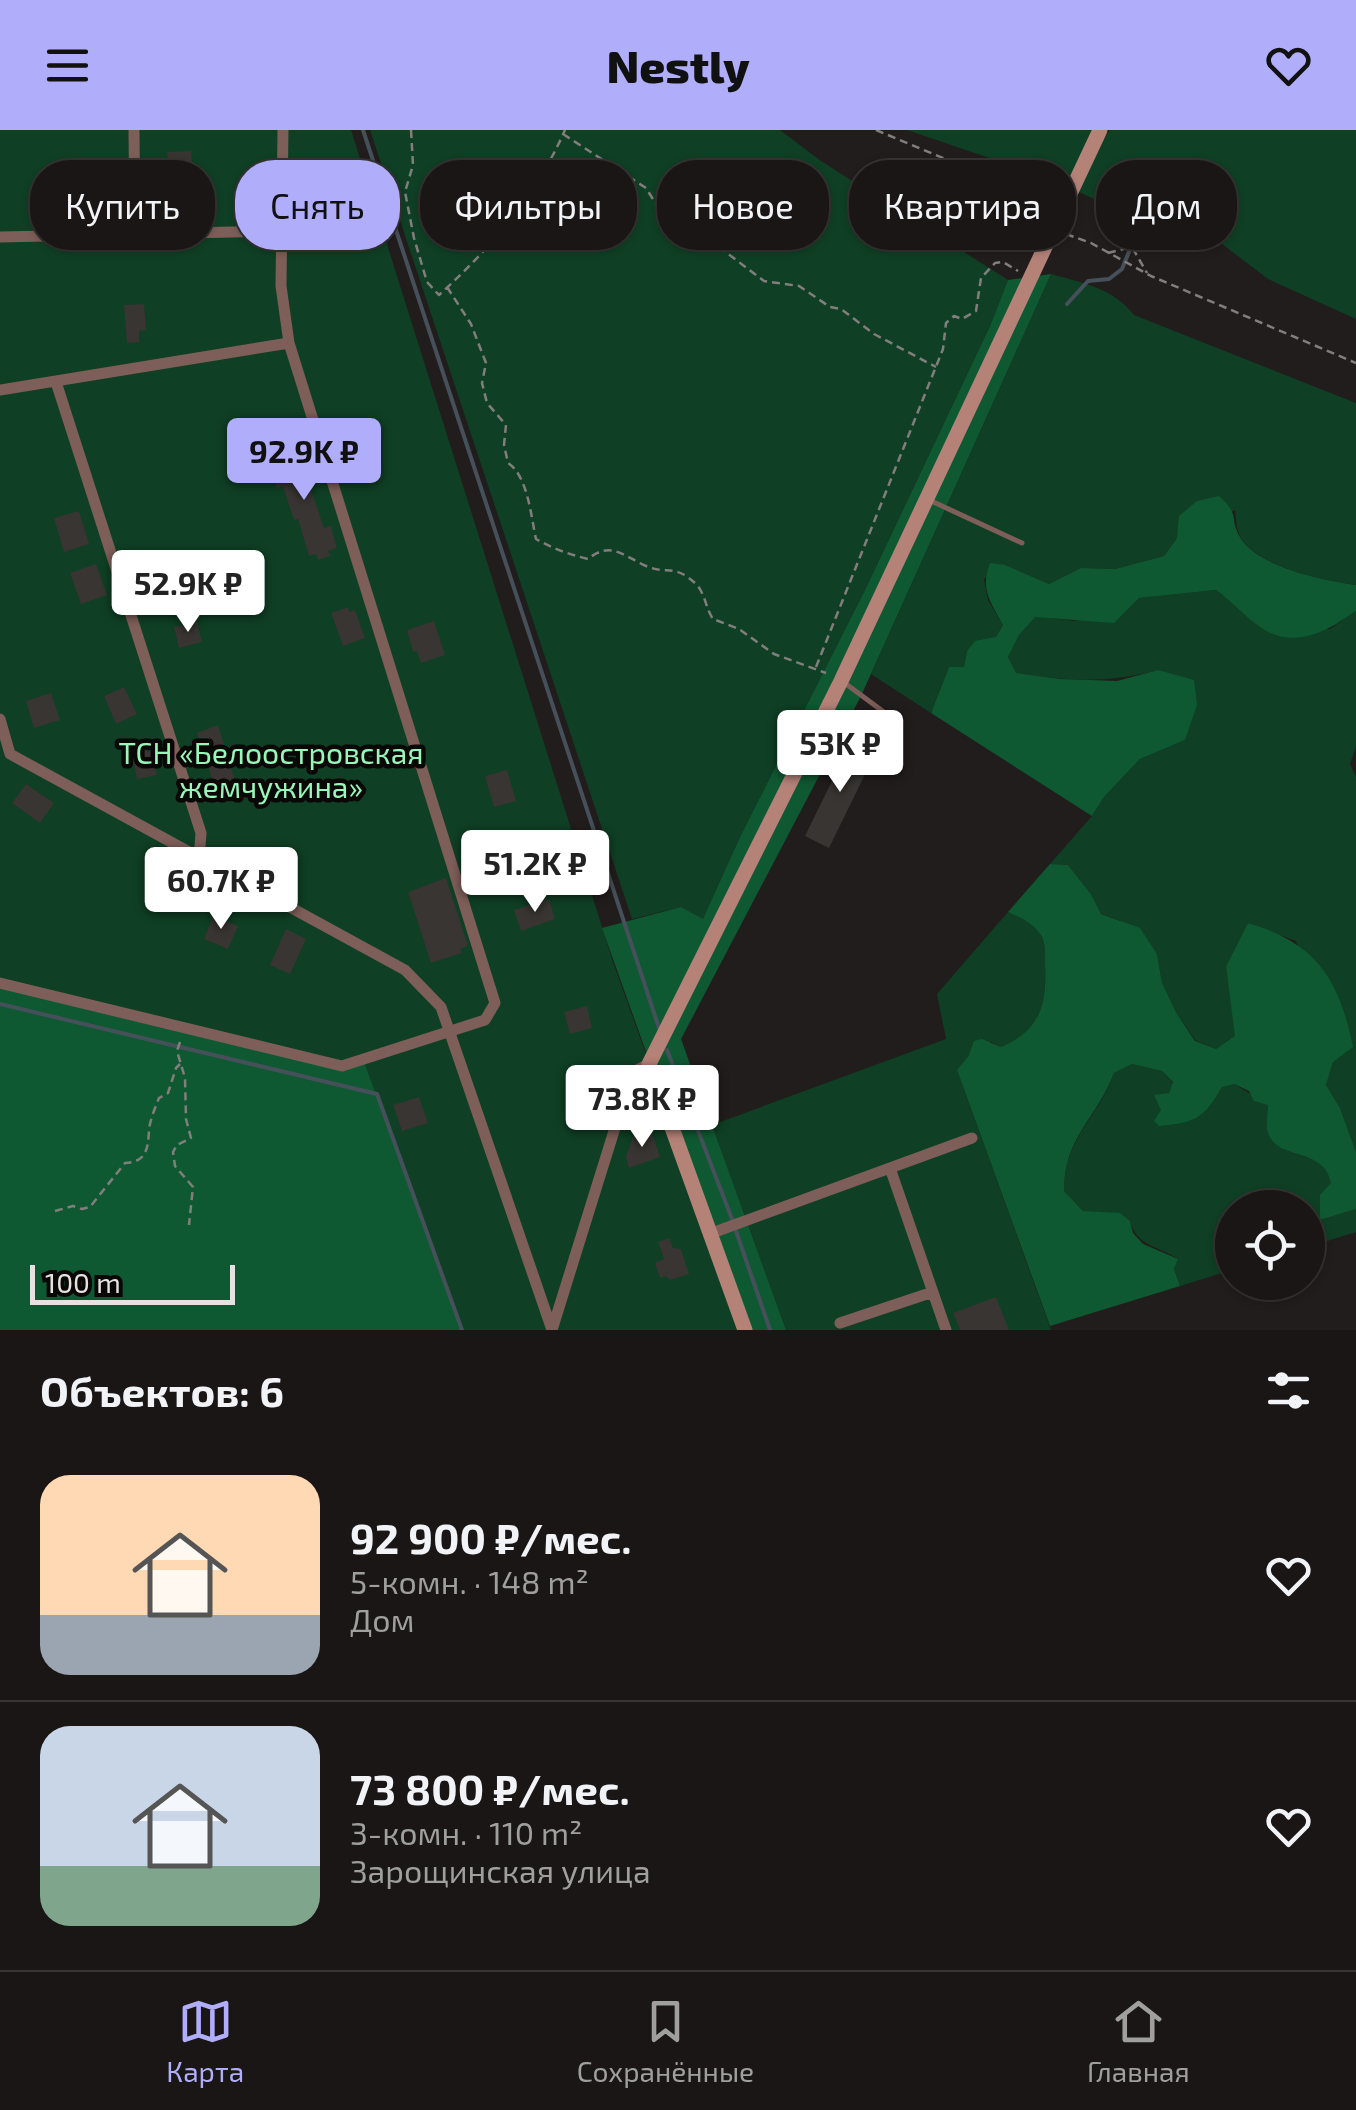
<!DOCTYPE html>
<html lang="ru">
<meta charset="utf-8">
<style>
:root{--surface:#191615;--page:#221f1e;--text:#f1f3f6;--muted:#9f9fa0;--line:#373534;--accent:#b0adfa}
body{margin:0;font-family:"Exo 2",sans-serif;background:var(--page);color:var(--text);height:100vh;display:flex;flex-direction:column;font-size:38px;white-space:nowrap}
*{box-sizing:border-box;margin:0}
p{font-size:32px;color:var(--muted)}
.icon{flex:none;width:55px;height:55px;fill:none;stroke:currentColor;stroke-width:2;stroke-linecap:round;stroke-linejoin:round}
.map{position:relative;height:1200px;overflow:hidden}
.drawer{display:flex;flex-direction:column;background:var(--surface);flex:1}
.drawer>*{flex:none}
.guide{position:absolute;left:30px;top:30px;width:1298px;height:90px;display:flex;gap:20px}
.controls{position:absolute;left:1215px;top:1060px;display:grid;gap:20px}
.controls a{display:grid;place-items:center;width:110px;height:110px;border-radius:50%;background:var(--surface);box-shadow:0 2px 8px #0004,0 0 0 2px var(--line);font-size:50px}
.scale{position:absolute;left:30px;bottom:25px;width:205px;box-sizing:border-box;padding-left:10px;border:5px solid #e5e2e1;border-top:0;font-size:28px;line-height:35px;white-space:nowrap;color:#e5e2e1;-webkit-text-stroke:8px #090807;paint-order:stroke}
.price{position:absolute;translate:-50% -85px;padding:0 22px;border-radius:10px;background:#fff;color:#222;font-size:32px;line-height:65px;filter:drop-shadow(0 2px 5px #0008)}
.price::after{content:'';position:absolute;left:50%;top:60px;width:30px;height:22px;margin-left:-15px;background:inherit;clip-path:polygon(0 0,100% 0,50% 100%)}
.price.on{background:var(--accent);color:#111}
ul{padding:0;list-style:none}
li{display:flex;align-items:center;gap:30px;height:250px;padding:0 40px}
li+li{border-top:2px solid var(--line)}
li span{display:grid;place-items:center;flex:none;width:280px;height:200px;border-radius:30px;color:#555}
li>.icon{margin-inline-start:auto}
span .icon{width:120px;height:120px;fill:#fffc;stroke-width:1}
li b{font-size:42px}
h2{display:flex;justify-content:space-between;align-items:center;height:120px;padding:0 40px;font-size:42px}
.pill{padding:0 35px;border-radius:40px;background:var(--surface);box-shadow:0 2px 8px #0004,0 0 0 2px var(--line);font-size:35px;line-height:90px}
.pill.on{background:var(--accent);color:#111}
header{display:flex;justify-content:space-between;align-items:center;height:130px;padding:0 40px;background:var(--accent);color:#111;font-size:45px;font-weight:800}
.tab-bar{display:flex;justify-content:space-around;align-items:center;height:140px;border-top:2px solid var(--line);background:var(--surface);font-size:28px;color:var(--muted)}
.tab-bar a{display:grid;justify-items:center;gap:5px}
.tab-bar .on{color:var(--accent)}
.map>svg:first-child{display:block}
.green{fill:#0f3f24}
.forest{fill:#0f5932}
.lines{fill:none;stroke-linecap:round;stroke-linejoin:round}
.stream{stroke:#46505a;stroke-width:4}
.building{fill:#383532}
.path{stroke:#827e7d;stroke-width:2.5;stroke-dasharray:8 5;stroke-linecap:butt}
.lane{stroke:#7e5e58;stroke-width:5}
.street{stroke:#7e5e58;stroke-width:11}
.secondary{stroke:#b58278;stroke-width:15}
.labels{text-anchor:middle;stroke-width:9;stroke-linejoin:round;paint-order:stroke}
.park-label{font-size:30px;fill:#97f6b8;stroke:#090807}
</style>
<header><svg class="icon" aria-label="menu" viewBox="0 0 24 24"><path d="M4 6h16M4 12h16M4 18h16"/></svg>Nestly<svg class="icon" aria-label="heart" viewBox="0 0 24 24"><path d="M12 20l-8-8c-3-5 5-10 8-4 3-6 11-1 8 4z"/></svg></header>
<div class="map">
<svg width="1356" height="1200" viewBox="0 0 1356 1200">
<rect width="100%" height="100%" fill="#211d1c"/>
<path class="green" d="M0 0H351L613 832 745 1200H462L363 930 342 936 0 852Z
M370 0H780L821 31 1008 150 990 196 866 458 740 707 703 790 681 777 632 789Z
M907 0H1091V4L1103 10 1110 0H1356V189L1268 149 1213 107 1146 76 1114 78 1048 48Z
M1051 144C1083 153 1113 158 1134 185L1356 273V455C1325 451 1253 436 1239 404 1236 397 1236 387 1235 380L1177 408 1164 426 1115 439 1081 438 1049 454 1005 435 984 449 988 470 1003 495 996 507 967 521 964 537H949L931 583 871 544Z
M1216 460 1239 476 1259 496 1330 499 1356 481V616L1350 634 1356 647V1022L1340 978 1326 955 1333 932 1296 811 1248 793 1226 836 1236 906 1216 919 1196 911 1177 884 1162 853 1157 824 1119 790 1101 784 1091 764 1068 735 1050 734 1092 686 1104 667 1140 629 1185 610 1158 540C1104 554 1071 551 1016 543L1008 527 1019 505 1035 486 1075 491 1139 468Z
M1008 782C1020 788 1032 792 1040 804 1046 812 1045 824 1045 834 1047 875 1040 900 1001 917L991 912 969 925 957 940 1051 1200H786L712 995 946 909 937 864Z
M1132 934 1162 941 1173 953 1169 963 1234 954 1269 975 1267 999 1285 1020 1320 1032 1329 1044 1331 1053 1320 1090 1356 1079V1102L1308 1117V1078H1232V1140L1180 1156 1174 1139 1178 1129C1159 1116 1137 1117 1130 1091L1083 1081 1064 1061C1064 1006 1098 990 1114 943Z"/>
<path class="forest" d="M1051 144 861 566 681 909 786 1200H745L602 798 681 777 703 789 740 707 866 458 990 196 1008 150Z
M1219 366C1241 386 1229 388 1240 407 1257 437 1325 451 1356 455V481C1326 502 1294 520 1260 497 1244 486 1232 471 1216 460L1139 468 1114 493 1035 487 1019 505 1008 527 1016 543 1060 549 1117 551 1158 540 1194 550 1197 575 1185 610 1140 629 1104 667 1092 686 931 583 949 537H964L967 521 975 511 996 507 1003 495C990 471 980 460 990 433L1005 435 1049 454 1081 438 1115 439 1164 426 1177 408 1179 386 1197 371Z
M1050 734 1068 735 1091 764 1101 784 1140 798 1157 824 1162 853 1177 884 1195 911 1216 919 1235 906 1226 836 1248 793C1316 813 1339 848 1353 917L1333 932 1326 955 1340 978 1356 1022V1079L1320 1090V1065L1331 1053C1324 1015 1274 1033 1267 999 1266 992 1268 983 1268 975L1254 971 1249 961 1234 954 1222 957C1203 989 1197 992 1159 996L1154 991 1161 980 1154 965 1169 963 1173 952 1162 941 1132 934 1114 943C1097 989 1064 1006 1064 1061L1083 1081 1120 1083 1130 1091 1133 1103 1143 1114 1178 1129 1174 1139 1180 1156 1050 1196 957 940 969 925 974 911 982 909 1001 917C1040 900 1047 875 1045 834 1045 824 1046 812 1040 804 1032 792 1020 788 1008 782Z
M0 852 341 936 363 929 462 1200H0Z"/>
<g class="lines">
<path class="stream" d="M363 0 659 898
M1067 174 1088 151 1109 149 1122 139 1133 112 1159 96 1175 74 1195 63
M0 874 377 964 462 1200
M667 920 732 1089
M736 1101 770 1200"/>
</g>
<path class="building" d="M191 21 193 43 169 44 167 22Z
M75 31H97V60H75Z
M144 174 146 200 139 201V212L127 213 124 175Z
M306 322 314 345 307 348 324 398 331 396 337 418 328 421 330 426 318 430 316 424 309 426 298 389 294 390 283 356 277 358 269 334Z
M79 381 89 414 64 422 54 388Z
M192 424 197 443 163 453 158 434Z
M96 434 107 465 81 474 70 443Z
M348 477 349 482 355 480 365 508 343 516 331 483Z
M434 491 445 525 421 533 417 521 413 522 407 500Z
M197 492 202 512 179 518 174 497Z
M124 557 137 584 116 594 104 566Z
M51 563 60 590 34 598 26 571Z
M218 595 237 657 217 664 197 603Z
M851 612 875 624 829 718 805 706Z
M146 616 147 622 152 621 157 645 137 649 131 618Z
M507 640 516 671 494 677 485 646Z
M26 654 54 673 40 693 12 673Z
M446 748 468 816 460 819 462 823 431 833 408 762Z
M549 769 555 789 521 801 514 780Z
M213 786 238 796 228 819 204 809Z
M286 799 306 809 290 844 270 835Z
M587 876 592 898 570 904 564 882Z
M419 967 428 993 402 1001 393 975Z
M651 1000 660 1027 629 1038 626 1027 633 1007Z
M669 1108 673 1118 681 1119 689 1144 670 1150 666 1146 660 1148 655 1133 664 1129 658 1112Z
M996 1167 1009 1200H960L953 1183Z"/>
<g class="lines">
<path class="path" d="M411 0 413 35 405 62 414 108 427 152 439 165C491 118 537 64 565 0
M876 0 1017 59 1044 84
M563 4 646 58 663 85 711 111 764 151 799 156 830 177 841 179 874 204 936 237
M1066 104 1091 113 1151 146 1356 233
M1108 123 1132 117 1147 143
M447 157 471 194 486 233 482 253 487 273 506 295 504 315 508 333C528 346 531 387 536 409 554 419 568 424 588 429 611 410 625 427 646 436 667 445 674 433 696 454 705 463 706 479 713 489L739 499 774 524 826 543
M816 537 943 219 946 193 954 186 962 189 976 181 981 148 995 133 1003 132 1018 141
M180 912 177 921 185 948 186 989 191 1008 177 1015 173 1022 175 1036 193 1057 189 1095
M628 993 653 983
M55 1081 73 1076 82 1079 90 1077 125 1033C147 1032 148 1018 149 1000 150 990 155 978 159 968L168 963 176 938 180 934"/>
<path class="lane" d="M929 370 1022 413
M842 551 896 591"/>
<path class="street" d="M134 0 135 103
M0 107 283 101
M56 252 201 703 199 729
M0 260 289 213
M0 589 10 624 405 840 441 877 552 1200
M0 853 342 936 485 890 495 873 289 213 281 156 283 0
M890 1038 946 1200
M712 1103 972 1008
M840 1193 933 1162
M552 1200 628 956 639 939 649 934"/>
<path class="secondary" d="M745 1200 649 934 841 551 1100 0"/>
</g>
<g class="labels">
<g class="park-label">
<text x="271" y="634">ТСН «Белоостровская<tspan x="271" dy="34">жемчужина»</tspan></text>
</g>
</g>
</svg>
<div class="controls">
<a><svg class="icon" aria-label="locate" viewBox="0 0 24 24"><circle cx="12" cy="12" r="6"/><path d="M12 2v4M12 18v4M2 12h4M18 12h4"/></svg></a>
</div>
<div class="scale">100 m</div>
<b class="price on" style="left:304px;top:373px">92.9K ₽</b>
<b class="price" style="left:188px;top:505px">52.9K ₽</b>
<b class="price" style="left:840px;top:665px">53K ₽</b>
<b class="price" style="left:535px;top:785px">51.2K ₽</b>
<b class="price" style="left:221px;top:802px">60.7K ₽</b>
<b class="price" style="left:642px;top:1020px">73.8K ₽</b>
<div class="guide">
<a class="pill">Купить</a>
<a class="pill on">Снять</a>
<a class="pill">Фильтры</a>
<a class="pill">Новое</a>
<a class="pill">Квартира</a>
<a class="pill">Дом</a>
</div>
</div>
<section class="drawer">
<h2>Объектов: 6<svg class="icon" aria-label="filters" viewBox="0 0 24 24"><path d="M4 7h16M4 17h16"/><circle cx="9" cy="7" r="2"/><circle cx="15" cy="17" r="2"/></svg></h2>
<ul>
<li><span style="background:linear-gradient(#ffd9b3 70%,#9aa5b1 0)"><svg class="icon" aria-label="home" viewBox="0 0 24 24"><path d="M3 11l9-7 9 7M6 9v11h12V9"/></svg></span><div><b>92 900 ₽/мес.</b><p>5-комн. · 148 m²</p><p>Дом</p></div><svg class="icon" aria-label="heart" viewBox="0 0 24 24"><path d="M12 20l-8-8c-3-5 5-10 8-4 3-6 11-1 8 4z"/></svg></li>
<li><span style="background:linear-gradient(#c9d6e8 70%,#7fa58c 0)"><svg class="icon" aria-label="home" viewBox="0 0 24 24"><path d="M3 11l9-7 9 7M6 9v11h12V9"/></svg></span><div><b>73 800 ₽/мес.</b><p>3-комн. · 110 m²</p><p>Зарощинская улица</p></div><svg class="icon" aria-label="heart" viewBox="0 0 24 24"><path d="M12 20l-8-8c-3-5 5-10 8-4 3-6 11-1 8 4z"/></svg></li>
</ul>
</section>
<nav class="tab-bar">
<a class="on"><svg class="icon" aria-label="map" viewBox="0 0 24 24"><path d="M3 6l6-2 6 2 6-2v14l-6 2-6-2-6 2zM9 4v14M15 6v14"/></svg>Карта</a>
<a><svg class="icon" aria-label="saved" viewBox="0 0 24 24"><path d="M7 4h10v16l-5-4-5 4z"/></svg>Сохранённые</a>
<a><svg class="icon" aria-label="home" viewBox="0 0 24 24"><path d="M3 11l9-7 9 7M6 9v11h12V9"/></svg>Главная</a>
</nav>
